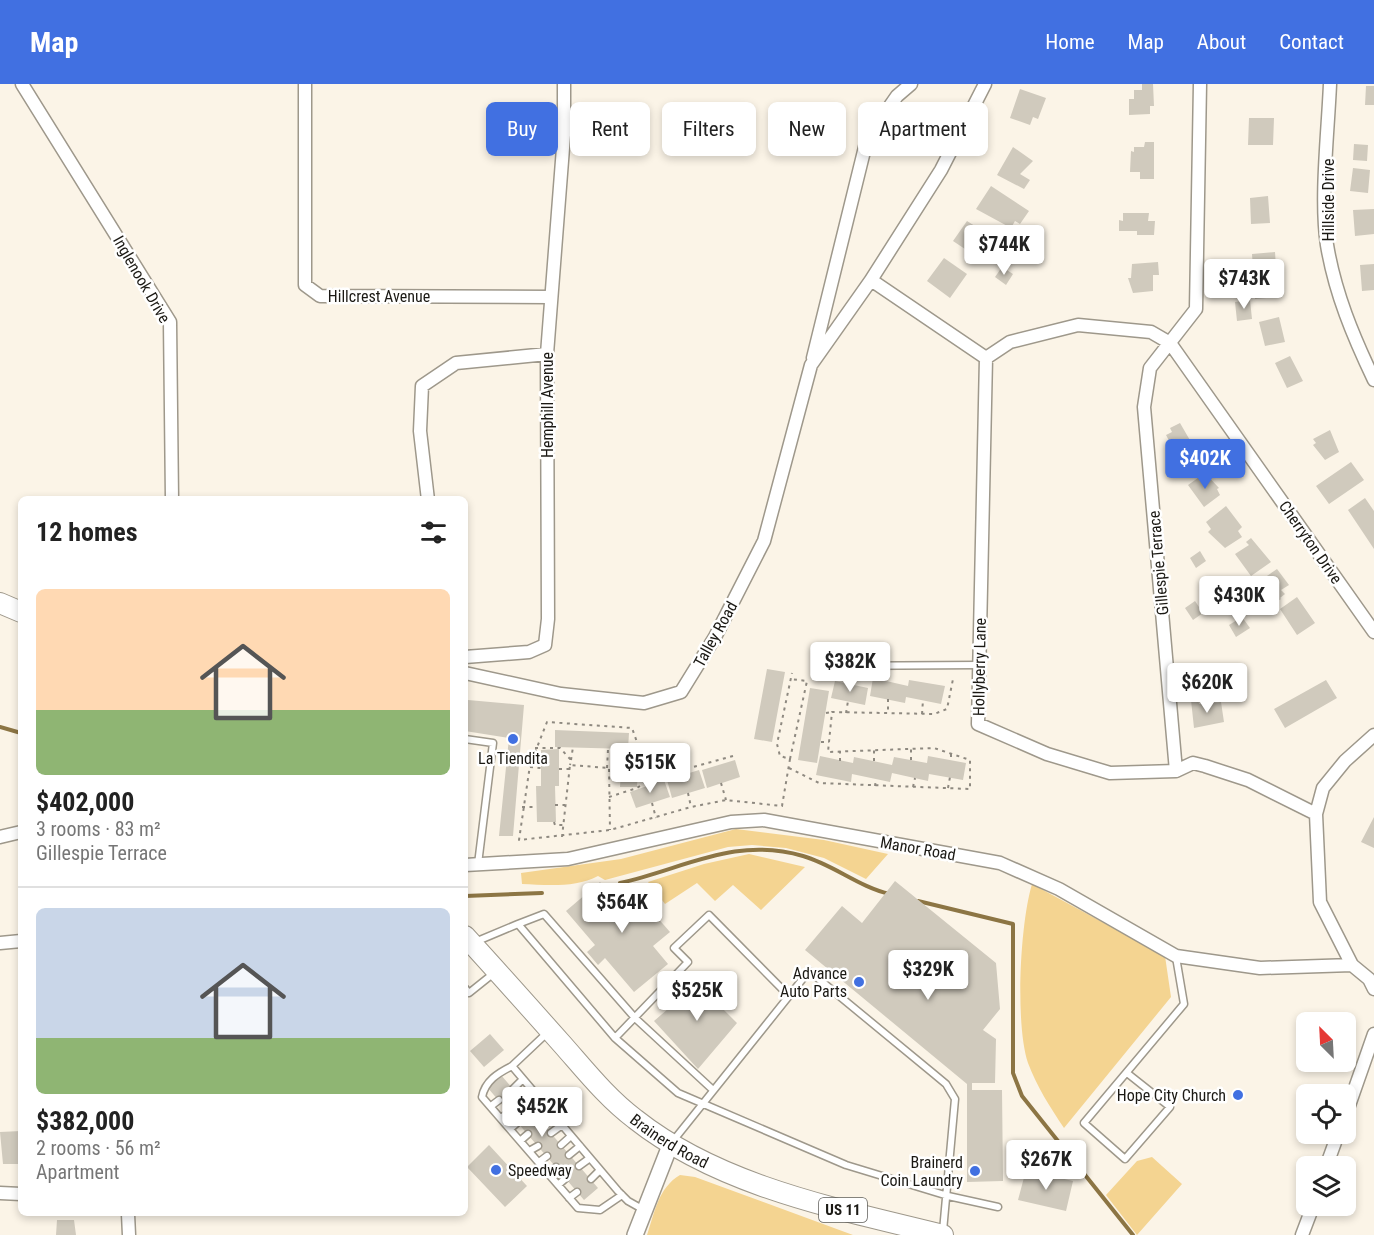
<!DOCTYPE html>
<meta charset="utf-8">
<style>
:root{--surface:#fff;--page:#f2f2f2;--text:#222;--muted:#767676;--line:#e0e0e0;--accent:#4170e1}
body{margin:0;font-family:"Roboto Condensed",sans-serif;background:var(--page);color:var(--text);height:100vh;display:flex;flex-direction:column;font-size:22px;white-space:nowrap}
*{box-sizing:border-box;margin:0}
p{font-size:20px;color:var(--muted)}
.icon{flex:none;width:33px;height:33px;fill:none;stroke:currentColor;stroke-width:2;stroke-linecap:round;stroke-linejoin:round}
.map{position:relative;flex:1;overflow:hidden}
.drawer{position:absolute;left:18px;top:412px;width:450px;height:720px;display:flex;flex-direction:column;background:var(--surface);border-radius:9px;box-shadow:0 3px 9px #0003}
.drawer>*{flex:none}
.top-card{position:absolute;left:486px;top:18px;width:570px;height:54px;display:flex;gap:12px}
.needle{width:39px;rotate:336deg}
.fabs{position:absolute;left:1296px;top:928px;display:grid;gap:12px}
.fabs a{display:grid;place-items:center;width:60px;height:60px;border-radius:9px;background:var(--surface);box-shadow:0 3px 9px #0003;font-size:30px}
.price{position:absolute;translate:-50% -51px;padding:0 14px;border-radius:6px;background:#fff;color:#222;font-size:20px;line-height:39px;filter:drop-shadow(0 2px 3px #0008)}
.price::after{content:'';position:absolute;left:50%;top:36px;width:18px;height:14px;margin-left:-9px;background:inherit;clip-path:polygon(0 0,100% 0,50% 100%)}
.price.active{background:var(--accent);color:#fff}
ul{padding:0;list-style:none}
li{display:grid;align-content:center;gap:12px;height:318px;padding:0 18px}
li+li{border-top:2px solid var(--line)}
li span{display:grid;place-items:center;height:186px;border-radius:9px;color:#555}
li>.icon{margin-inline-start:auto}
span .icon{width:108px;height:108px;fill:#fffc;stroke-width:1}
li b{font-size:26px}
h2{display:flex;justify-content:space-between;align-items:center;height:72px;padding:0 18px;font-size:26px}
.chip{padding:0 21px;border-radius:9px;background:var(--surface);box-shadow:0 3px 9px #0003;font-size:21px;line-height:54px}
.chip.active{background:var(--accent);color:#fff}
header{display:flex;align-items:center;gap:36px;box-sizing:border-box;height:84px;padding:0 30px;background:var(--accent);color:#fff}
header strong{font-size:28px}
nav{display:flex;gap:33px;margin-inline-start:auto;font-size:21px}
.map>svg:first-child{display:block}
.green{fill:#f4d491}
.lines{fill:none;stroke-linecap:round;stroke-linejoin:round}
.stream{stroke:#8c7544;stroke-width:4}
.building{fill:#d0cabd}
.service-casing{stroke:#9e988b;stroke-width:9}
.minor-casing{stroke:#9e988b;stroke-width:15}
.tertiary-casing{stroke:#9e988b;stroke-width:18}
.primary-casing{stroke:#9e988b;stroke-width:22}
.path{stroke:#8e8980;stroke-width:2;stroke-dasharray:3 4.5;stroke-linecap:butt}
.service{stroke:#fff;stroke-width:6}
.minor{stroke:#fff;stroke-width:12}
.tertiary{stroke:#fff;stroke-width:15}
.primary{stroke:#fff;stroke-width:20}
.poi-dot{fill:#4170e1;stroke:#fff;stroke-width:2}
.labels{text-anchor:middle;stroke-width:5;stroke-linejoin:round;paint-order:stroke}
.shield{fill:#fff;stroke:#5f5e5a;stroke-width:1.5}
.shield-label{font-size:15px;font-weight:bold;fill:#1b1914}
.street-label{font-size:16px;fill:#1b1914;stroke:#fff}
.poi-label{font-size:16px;fill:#1b1914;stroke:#fff;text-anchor:end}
</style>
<header>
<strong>Map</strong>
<nav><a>Home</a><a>Map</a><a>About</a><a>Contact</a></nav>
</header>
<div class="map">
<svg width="1374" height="1151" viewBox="0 0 1374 1151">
<rect width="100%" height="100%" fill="#fbf4e7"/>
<path class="green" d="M736 745 824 756 888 770 866 795 824 774 786 764 752 761 728 763 605 796 598 792C576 804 546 801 522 800L521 789 621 775Z
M749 770 805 783 761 826 733 801 715 817 697 799 665 820 648 798 704 780Z
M1032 800 1165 872 1171 913 1064 1044C1050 1023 1037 1003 1028 979 1015 940 1020 840 1032 800Z
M1152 1073 1182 1100 1137 1151 1106 1111 1137 1077Z
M680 1091 695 1093 853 1151H647C655 1128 658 1104 680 1091Z"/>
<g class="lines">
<path class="stream" d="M0 643 21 649
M620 799C684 785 734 752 803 772 834 781 859 803 890 810
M465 812 542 809
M918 817 1013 840V989L1022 1012 1133 1151"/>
</g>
<path class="building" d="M1142 0H1153L1154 22H1150V30L1129 31V15H1134V6H1142Z
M1366 2H1374V21H1365Z
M1020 5 1046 14 1038 35 1033 33 1030 41 1010 34Z
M1249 34H1274L1273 61H1248Z
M1145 58H1154V95H1140V88H1130L1131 67 1134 68V63H1144Z
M1354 60 1368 61 1367 77 1353 76Z
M1013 63 1033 77 1020 90 1030 96 1024 105 997 91Z
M1353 84 1370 86 1368 109 1350 107Z
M991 102 1029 127 1020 140 1015 137 1011 144 976 125Z
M1268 112 1270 139 1251 140 1250 114Z
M1374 125V150L1355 152 1353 126Z
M1123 129H1149L1148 137H1155L1154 151H1137V147H1119V136L1123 137Z
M967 137 997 156 983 177 953 157Z
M1027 148 1044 159 1036 171 1020 160Z
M1275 168 1278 213 1255 215 1252 170Z
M944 174 967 190 950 214 927 197Z
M1158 178 1159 191H1153V207L1133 209 1128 194H1131L1132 180Z
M1374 180V206L1362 207 1360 181Z
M1002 183 1013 190 1006 201 995 193Z
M1250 216 1252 235 1237 237 1235 218Z
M1279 233 1285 258 1265 262 1259 238Z
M1290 272 1303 297 1287 304 1275 279Z
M1180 339 1191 358 1188 359 1191 367 1174 375 1171 368 1174 366 1166 351 1172 348 1170 344Z
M1330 346 1339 368 1325 376 1313 361 1316 359 1313 355Z
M1351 378 1364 396 1329 420 1316 402Z
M1205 389 1219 404 1217 405 1220 411 1204 423 1188 401Z
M1365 414 1374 427V465L1348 426Z
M1226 422 1242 443 1238 447 1242 453 1225 464 1208 448 1211 445 1206 438Z
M1251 454 1271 478 1251 492 1235 470 1249 461 1246 458Z
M1200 467 1206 477 1196 484 1190 474Z
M1277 485 1289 501 1281 506 1285 510 1280 514 1281 515 1271 521 1268 517 1262 518 1251 503Z
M1238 509 1244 518 1234 525 1228 516Z
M1297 513 1315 539 1297 551 1280 525Z
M1195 517 1203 529 1193 536 1185 524Z
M1242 533 1250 544 1236 553 1229 541Z
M767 585 785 588 772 658 754 655Z
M873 594 908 602 909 596 945 602 941 620 906 613 905 619 870 612Z
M1326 596 1337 614 1285 644 1274 625Z
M835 597 868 604 865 621 831 614Z
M810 604 829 607 817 679 798 676Z
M1198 615 1199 620 1221 618 1224 638 1194 644 1191 616Z
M468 616 524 621 513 752H499L509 654 465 647Z
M555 646 629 649 628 665 555 663Z
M559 665V702H555L556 738H537L536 702H541V666Z
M622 667 639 668 637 703H620Z
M820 672 853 679 854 673 892 681 894 673 927 679 928 672 966 679 963 696 929 690 928 697 892 689 890 698 852 690 851 698 816 691Z
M735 676 740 693 707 704 702 686Z
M699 686 705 704 672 714 667 696Z
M664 696 670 713 636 724 630 708Z
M1374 733V764L1361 758Z
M895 797 996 879 1000 925 983 946 996 955 995 999H972V1006H1002L1003 1097 967 1098V1000L805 866 842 822 862 839Z
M600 798 620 821 635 808 670 848 653 862 668 880 634 908 605 874 598 881 587 868 595 861 566 827Z
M705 893 724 911 717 919 737 939 698 985 654 937Z
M490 950 504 966 484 983 470 967Z
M501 991 598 1104 584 1116 487 1003Z
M21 1047V1080H3L0 1048Z
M489 1061 527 1102 505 1123 467 1083Z
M1026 1086 1073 1097 1066 1127 1018 1116Z
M57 1136H74L76 1151H56Z"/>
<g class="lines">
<defs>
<path id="service" d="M822 582 979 581
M465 655 493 659 478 780
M518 840 544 830 635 934 713 1006
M475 858 518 840 615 954 678 1009 846 1081 948 1112 998 1123
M465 904 469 909 494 889
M547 949 512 982 618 1107 628 1117 644 1126
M615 954 688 878 674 864 709 831 789 912
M512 982C498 989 485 997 482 1013L578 1124 600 1126 622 1111
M1127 989 1170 1023 1125 1075 1084 1039 1184 920 1176 873
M513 1005 523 995
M522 1015 531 1005
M491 1022 499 1016
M531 1027 542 1017
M501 1034 509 1028
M541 1038 552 1029
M510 1045 518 1038
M551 1049 562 1041
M520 1057 528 1050
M673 1057 809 887 934 990 946 1000 955 1015 943 1147
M561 1061 571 1052
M529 1067 538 1062
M569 1071 580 1062
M539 1078 547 1072
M579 1082 590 1074
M549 1090 556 1083
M591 1095 600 1086
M558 1101 566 1094
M569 1114 577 1108"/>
<path id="minor" d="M22 0 170 238 172 416
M305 0V201L320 212 550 213
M1330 0C1328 48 1320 115 1327 161 1335 209 1353 252 1374 296
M871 196 986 274 1010 258 1078 241 1151 248 1170 259 1374 548
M813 274 867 55 897 12 911 0
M986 274 978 640 1047 670 1110 689 1176 687 1193 679 1205 682 1248 696 1316 730
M428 416 420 347 422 302 456 279 547 270
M465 573 529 568 545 561 548 535 547 270 564 51V0
M465 589 561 610 644 619 681 608 715 553 764 457 811 281 871 196 941 86 985 0
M1374 651 1345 677 1323 704 1316 730 1320 818 1352 881 1369 895 1374 905
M1176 687 1144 323 1150 284 1196 225 1200 0
M0 753 21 748
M465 781 568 775 731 738 764 736 1000 779 1059 805 1176 872 1260 884 1352 881
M0 859 21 857
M1346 1030 1374 950
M1326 1083 1338 1050
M0 1109 21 1110
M128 1130 129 1151
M1302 1151 1313 1122"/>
<path id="tertiary" d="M635 1151 671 1059"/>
<g id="primary">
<path d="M0 519 21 528"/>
<path id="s1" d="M465 852C498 888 530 924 562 960 585 986 607 1014 635 1035 721 1103 839 1125 943 1151"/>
</g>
</defs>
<use href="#service" class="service-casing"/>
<use href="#minor" class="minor-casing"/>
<use href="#tertiary" class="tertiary-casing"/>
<use href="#primary" class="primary-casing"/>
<path class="path" d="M888 615V629
M826 629 832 628
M846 629 848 617
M922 630 923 616
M821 658H829
M535 664H560L571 676 570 681
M951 670V676
M733 672 650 695 632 644 547 638 530 681 519 756 610 746 691 723 726 716 782 722 790 675 780 672 777 660 792 589
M790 675 807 597 790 595
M571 676 573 663
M911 676V665
M840 677V667
M874 677V666
M530 683 541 684
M607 684 608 665
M789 684 819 699 970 705V676L934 664 828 668 832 628 934 630 947 625 953 595
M559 685H570
M721 699 726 716
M875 702 876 695
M913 703 915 694
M948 704 950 693
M688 709 691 723
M609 713 637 704 650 695
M652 719 656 734
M555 721H565
M522 723H537
M554 738 555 741H563
M562 753 570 681 609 684 610 746"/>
<use href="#service" class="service"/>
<use href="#minor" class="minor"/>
<use href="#tertiary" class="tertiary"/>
<use href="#primary" class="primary"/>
</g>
<g class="poi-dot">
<circle cx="513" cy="655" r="6"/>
<circle cx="859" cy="898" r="6"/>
<circle cx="1238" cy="1011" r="6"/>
<circle cx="496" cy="1086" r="6"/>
<circle cx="975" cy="1087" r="6"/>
</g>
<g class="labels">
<rect class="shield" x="819" y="1114" width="48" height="24" rx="4.5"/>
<g class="shield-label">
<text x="843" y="1131">US 11</text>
</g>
<g class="street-label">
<text transform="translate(1328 116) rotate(-90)" y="6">Hillside Drive</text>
<text transform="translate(142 195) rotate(60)" y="6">Inglenook Drive</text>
<text x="379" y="218">Hillcrest Avenue</text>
<text transform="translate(547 321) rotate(-90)" y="6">Hemphill Avenue</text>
<text transform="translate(1311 458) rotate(55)" y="6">Cherryton Drive</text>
<text transform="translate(1158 479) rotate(-95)" y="6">Gillespie Terrace</text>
<text transform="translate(715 550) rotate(-61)" y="6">Talley Road</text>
<text transform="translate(979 583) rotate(-89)" y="6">Hollyberry Lane</text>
<text transform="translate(918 764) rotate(10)" y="6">Manor Road</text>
<text dy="6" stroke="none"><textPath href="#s1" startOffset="291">Brainerd Road</textPath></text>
</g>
<g class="poi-label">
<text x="513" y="680" text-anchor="middle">La Tiendita</text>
<text x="847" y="895">Advance<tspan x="847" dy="18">Auto Parts</tspan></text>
<text x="1226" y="1017">Hope City Church</text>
<text x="963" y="1084">Brainerd<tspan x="963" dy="18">Coin Laundry</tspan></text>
<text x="508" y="1092" text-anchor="start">Speedway</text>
</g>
</g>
</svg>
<div class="fabs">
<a><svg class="needle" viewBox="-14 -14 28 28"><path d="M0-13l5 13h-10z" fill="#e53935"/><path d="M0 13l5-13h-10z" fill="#767676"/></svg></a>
<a><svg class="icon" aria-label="locate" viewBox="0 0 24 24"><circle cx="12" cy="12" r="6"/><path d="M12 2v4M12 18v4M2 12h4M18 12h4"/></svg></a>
<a><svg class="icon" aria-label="layers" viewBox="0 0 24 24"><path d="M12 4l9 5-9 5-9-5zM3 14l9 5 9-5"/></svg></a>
</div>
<b class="price" style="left:1004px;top:192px">$744K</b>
<b class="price" style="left:1244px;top:226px">$743K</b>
<b class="price active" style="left:1205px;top:406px">$402K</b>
<b class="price" style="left:1239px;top:543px">$430K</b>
<b class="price" style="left:850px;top:609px">$382K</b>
<b class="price" style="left:1207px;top:630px">$620K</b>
<b class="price" style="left:650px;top:710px">$515K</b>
<b class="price" style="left:622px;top:850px">$564K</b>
<b class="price" style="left:928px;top:917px">$329K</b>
<b class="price" style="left:697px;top:938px">$525K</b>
<b class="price" style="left:542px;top:1054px">$452K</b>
<b class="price" style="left:1046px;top:1107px">$267K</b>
<div class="top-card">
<a class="chip active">Buy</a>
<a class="chip">Rent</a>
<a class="chip">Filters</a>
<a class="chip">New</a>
<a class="chip">Apartment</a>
</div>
<section class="drawer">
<h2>12 homes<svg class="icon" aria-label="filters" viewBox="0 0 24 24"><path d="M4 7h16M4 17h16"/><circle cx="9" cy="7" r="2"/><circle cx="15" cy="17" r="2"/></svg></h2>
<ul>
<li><span style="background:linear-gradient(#ffd9b3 65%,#8fb573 0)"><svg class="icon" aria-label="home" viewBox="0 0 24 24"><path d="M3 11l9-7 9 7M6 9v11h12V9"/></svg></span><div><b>$402,000</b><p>3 rooms · 83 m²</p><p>Gillespie Terrace</p></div></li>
<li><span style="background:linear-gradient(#c9d6e8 70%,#8fb573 0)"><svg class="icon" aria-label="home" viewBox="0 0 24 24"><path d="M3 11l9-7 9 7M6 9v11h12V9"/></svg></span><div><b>$382,000</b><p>2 rooms · 56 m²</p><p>Apartment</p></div></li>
</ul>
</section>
</div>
